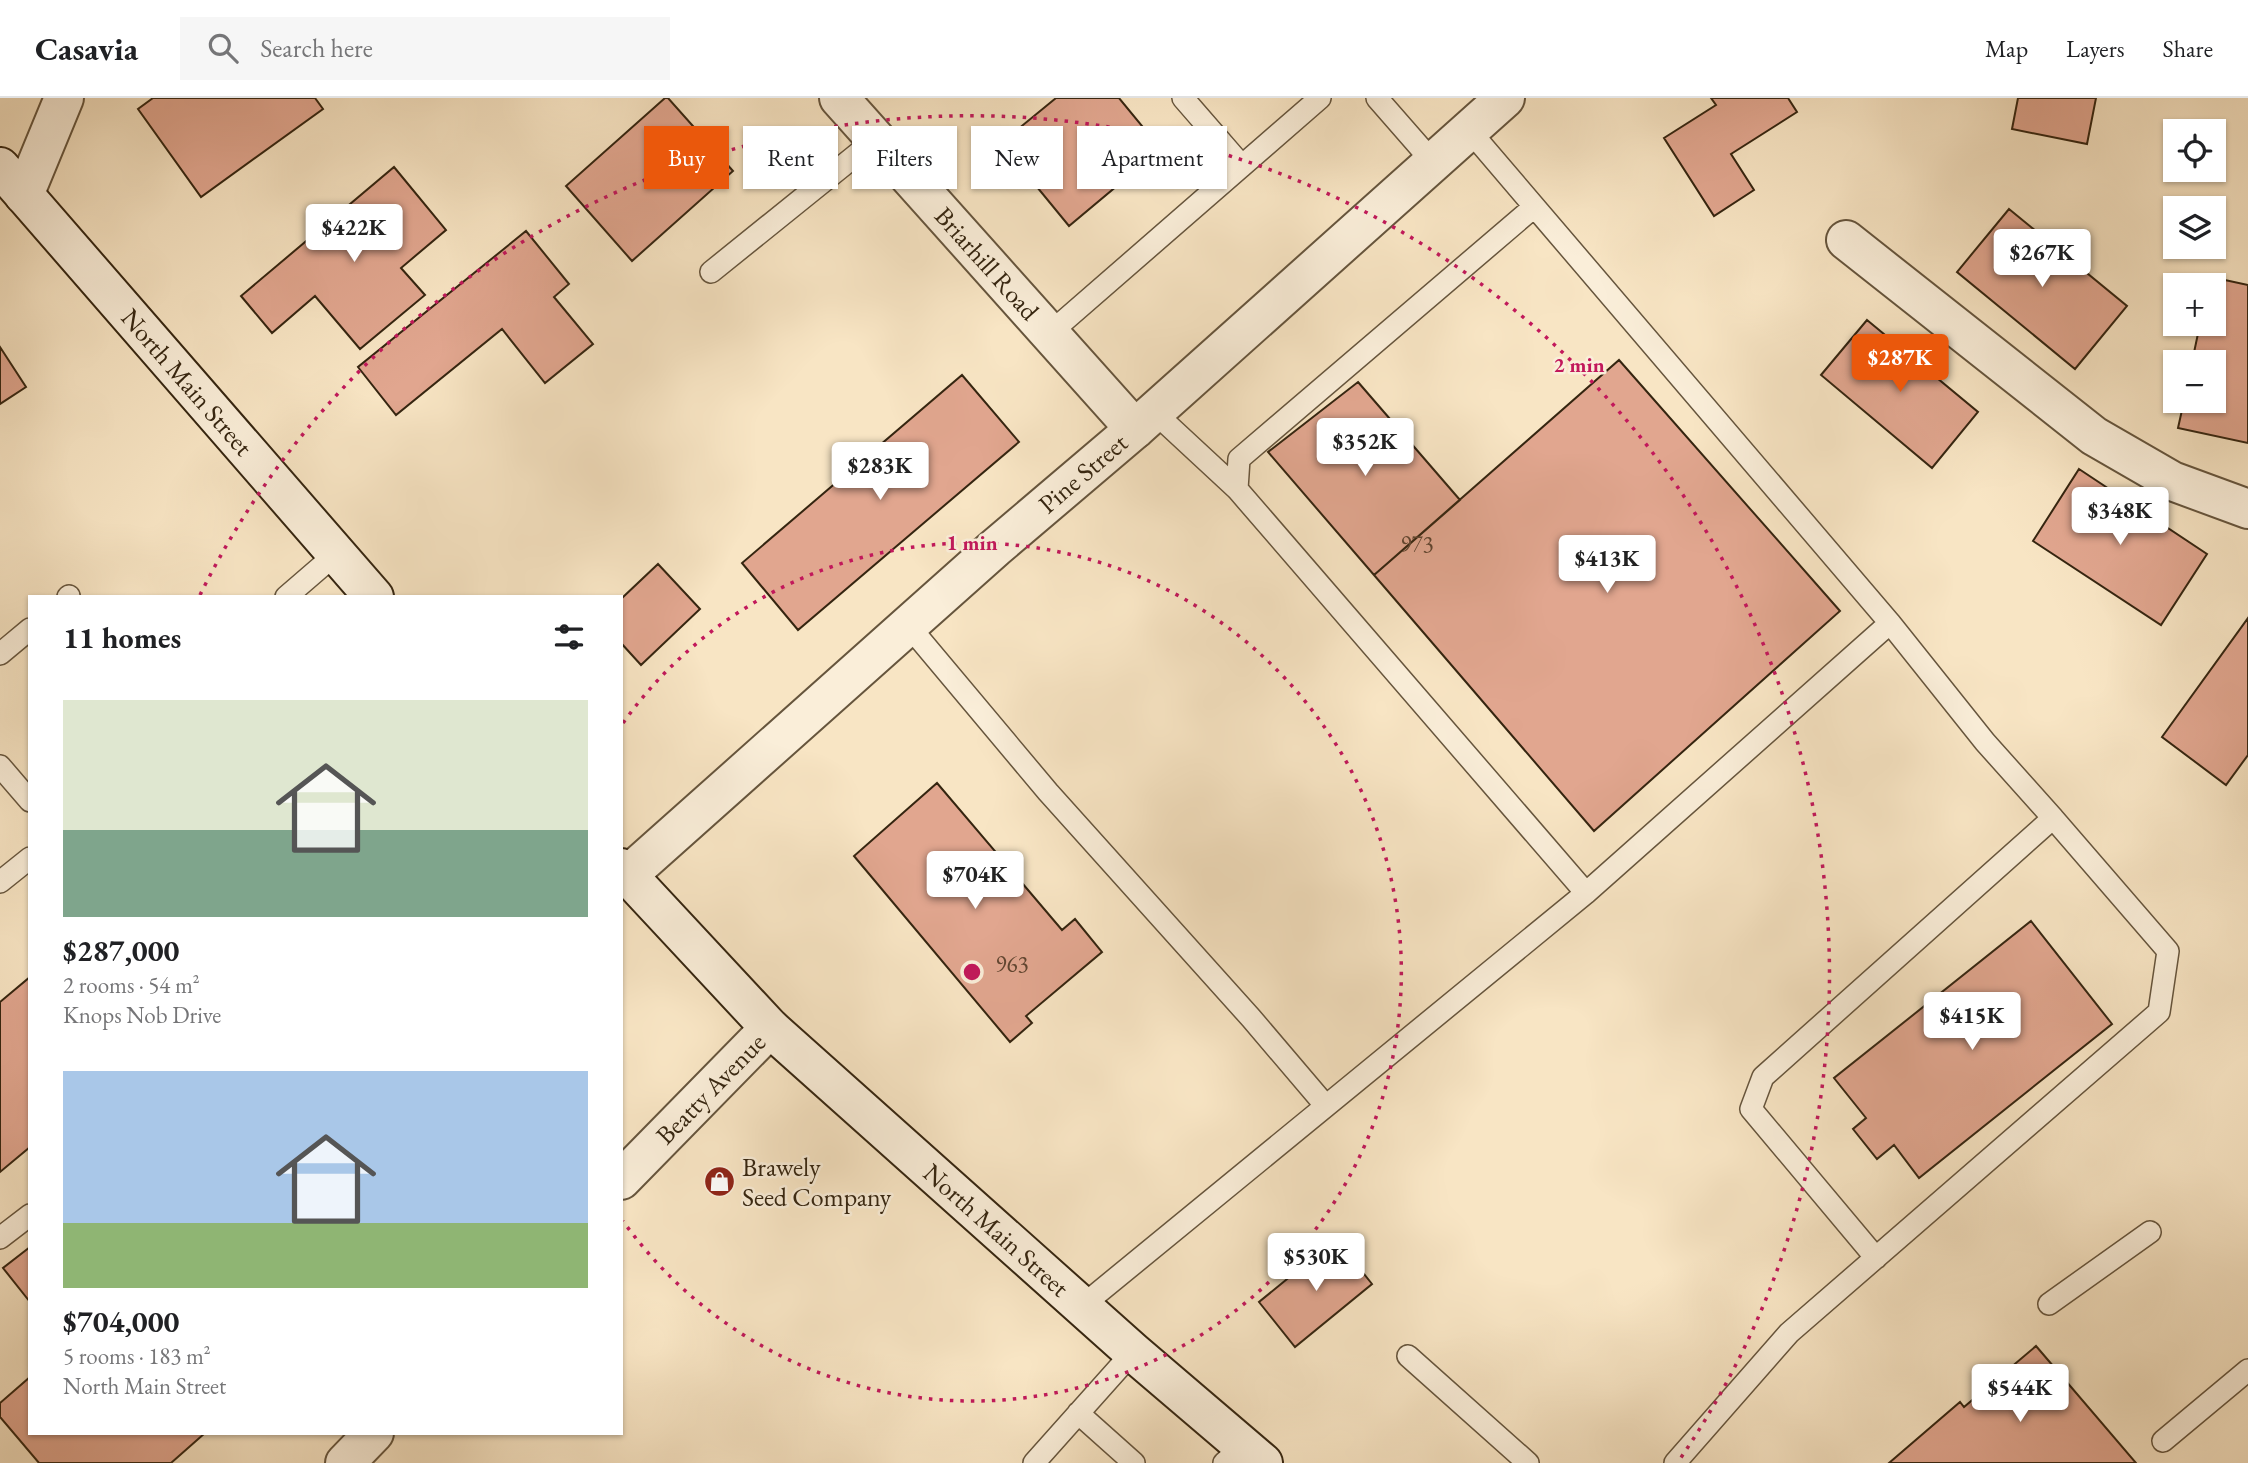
<!DOCTYPE html>
<meta charset="utf-8">
<style>
:root{--surface:#fff;--page:#f6f6f6;--text:#202124;--muted:#757577;--line:#e0e0e0;--accent:#ea580c}
body{margin:0;font-family:"EB Garamond",serif;background:var(--page);color:var(--text);height:100vh;display:flex;flex-direction:column;font-size:26px;white-space:nowrap}
*{box-sizing:border-box;margin:0}
p{font-size:23px;color:var(--muted)}
.icon{flex:none;width:38px;height:38px;fill:none;stroke:currentColor;stroke-width:2;stroke-linecap:round;stroke-linejoin:round}
.map{position:relative;flex:1;overflow:hidden}
.details{position:absolute;left:28px;top:497px;width:595px;height:840px;display:flex;flex-direction:column;background:var(--surface);border-radius:0px;box-shadow:0 2px 5px #0004}
.details>*{flex:none}
.top-card{position:absolute;left:644px;top:28px;width:665px;height:63px;display:flex;gap:14px}
.fabs{position:absolute;left:2163px;top:21px;display:grid;gap:14px}
.fabs a{display:grid;place-items:center;width:63px;height:63px;border-radius:0px;background:var(--surface);box-shadow:0 2px 5px #0004;font-size:35px}
.price{position:absolute;translate:-50% -60px;padding:0 16px;border-radius:7px;background:#fff;color:#222;font-size:23px;line-height:46px;filter:drop-shadow(0 2px 4px #0008)}
.price::after{content:'';position:absolute;left:50%;top:42px;width:21px;height:16px;margin-left:-10px;background:inherit;clip-path:polygon(0 0,100% 0,50% 100%)}
.price.current{background:var(--accent);color:#fff}
ul{padding:0;list-style:none}
li{display:grid;align-content:center;gap:14px;height:371px;padding:0 35px}
li span{display:grid;place-items:center;height:217px;border-radius:0px;color:#555}
li>.icon{margin-inline-start:auto}
span .icon{width:126px;height:126px;fill:#fffc;stroke-width:1}
li b{font-size:30px}
h2{display:flex;justify-content:space-between;align-items:center;height:84px;padding:0 35px;font-size:30px}
.pill{padding:0 24px;border-radius:0px;background:var(--surface);box-shadow:0 2px 5px #0004;font-size:24px;line-height:63px}
.pill.current{background:var(--accent);color:#fff}
header{display:flex;align-items:center;gap:42px;box-sizing:border-box;height:98px;padding:0 35px;background:var(--surface);border-bottom:2px solid var(--line)}
header strong{font-size:33px}
nav{display:flex;gap:38px;margin-inline-start:auto;font-size:24px}
.search{width:490px;height:63px;background:var(--page);display:flex;align-items:center;gap:18px;box-sizing:border-box;padding:0 24px;border-radius:0px;color:var(--muted);font-size:26px}
.map>svg:first-child{display:block}
.building{fill:#e1a68f;stroke:#352510;stroke-width:2}
.lines{fill:none;stroke-linecap:round;stroke-linejoin:round}
.service-casing{stroke:#66553d;stroke-width:24}
.minor-casing{stroke:#66553d;stroke-width:42}
.tertiary-casing{stroke:#66553d;stroke-width:42}
.secondary-casing{stroke:#352510;stroke-width:42}
.service{stroke:#faeed9;stroke-width:21}
.minor{stroke:#faeed9;stroke-width:38}
.tertiary{stroke:#faeed9;stroke-width:38}
.secondary{stroke:#faeed9;stroke-width:38}
.ring{fill:none;stroke:#c2185b;stroke-width:3.5;stroke-dasharray:3.5 7}
.labels{text-anchor:middle;stroke-width:5;stroke-linejoin:round;paint-order:stroke}
.number-label{font-size:23px;fill:#604530}
.street-label{font-size:26px;fill:#352510;stroke:#faeed9}
.poi-label{font-size:26px;fill:#352510;stroke:#faeed9;text-anchor:start}
.centre{fill:#c2185b;stroke:#faeed9;stroke-width:3.5}
.ring-label{font-size:21px;text-anchor:middle;font-weight:bold;fill:#c2185b;stroke:#faeed9;stroke-width:5;stroke-linejoin:round;paint-order:stroke}
</style>
<header>
<strong>Casavia</strong>
<div class="search"><svg class="icon" aria-label="search" viewBox="0 0 24 24"><circle cx="10" cy="10" r="6"/><path d="M15 15l6 6"/></svg>Search here</div>
<nav><a>Map</a><a>Layers</a><a>Share</a></nav>
</header>
<div class="map">
<svg width="2248" height="1365" viewBox="0 0 2248 1365">
<rect width="100%" height="100%" fill="#f8e5c4"/>
<filter id="stains"><feTurbulence type="fractalNoise" baseFrequency=".00286" numOctaves="4"/><feColorMatrix values="0 0 0 0 .2 0 0 0 0 .09 0 0 0 0 .02 0 0 0 .5 -.17"/></filter>
<radialGradient id="worn" r=".72"><stop offset=".6" stop-color="#630" stop-opacity="0"/><stop offset="1" stop-color="#630" stop-opacity=".3"/></radialGradient>
<path class="building" d="M153 0H315L323 11 201 99 138 11Z
M665 0H668L733 73 632 163 566 88Z
M1056 0H1119L1161 51 1069 128 1001 45Z
M1711 0H1788L1797 14 1731 56 1754 92 1714 118 1664 40 1716 7Z
M2018 0H2096L2087 46 2012 31Z
M394 69 446 132 401 170 425 197 360 251 315 198 272 235 241 198Z
M2009 111 2127 208 2075 271 1957 174Z
M526 133 569 186 554 199 593 246 545 285 502 231 396 317 358 269Z
M2211 179 2248 187V345L2178 330 2184 303H2214V264H2192L2200 226H2214V187H2209Z
M1867 222 1978 314 1932 370 1821 277Z
M0 249 26 289 0 306Z
M1619 262 1840 513 1594 733 1374 477Z
M962 277 1019 344 798 532 742 465Z
M1358 284 1460 402 1374 477 1268 354Z
M2079 371 2207 456 2161 527 2033 443Z
M658 466 700 511 641 567 621 545V501Z
M2248 520V657L2226 687 2162 639Z
M937 685 1062 832 1075 821 1102 854 1026 918 1032 925 1010 944 854 758Z
M2031 823 2112 926 1919 1080 1894 1047 1877 1061 1853 1031 1866 1020 1834 980Z
M30 879V1049L0 1074V904Z
M1336 1141 1372 1186 1295 1249 1259 1204Z
M30 1149V1204L3 1170Z
M2036 1248 2136 1365H1889L1960 1304 1964 1309Z
M30 1279V1335H205L171 1365H39L0 1319V1305Z"/>
<g class="lines">
<defs>
<path id="service" d="M1183 0 1242 68
M1377 0 1432 63
M1469 32 1890 525
M711 174 876 41
M1050 235 1320 0
M1154 314 1237 391 1586 795
M1237 391 1239 361 1534 109
M68 499 69 498
M286 499 337 455
M908 527 1048 694 1251 920 1325 1007
M0 556 30 531
M0 668 30 703
M0 784 30 760
M0 1140 30 1117
M2049 1206 2150 1134
M1082 1208 1586 795 1890 525 1985 644 2053 720
M1408 1258 1528 1365
M1078 1315 1134 1365
M2163 1343 2248 1272
M1034 1365 1133 1254
M1224 1365 1243 1348
M1675 1365 1789 1235 2159 914 2168 853 2053 720 1763 979 1751 1011 1876 1160"/>
<g id="minor">
<path id="s1" d="M839 0 1135 331"/>
<path d="M1846 142 2094 338 2172 383 2248 411"/>
<path id="s2" d="M628 777 995 450 1135 331 1505 0"/>
<path id="s3" d="M621 1082 770 930"/>
<path d="M345 1365 374 1335"/>
</g>
<path id="tertiary" d="M24 97 64 0"/>
<g id="secondary">
<path id="s4" d="M0 69 374 499"/>
<path id="s5" d="M621 770 770 930 1133 1254 1263 1365"/>
</g>
</defs>
<use href="#service" class="service-casing"/>
<use href="#minor" class="minor-casing"/>
<use href="#tertiary" class="tertiary-casing"/>
<use href="#secondary" class="secondary-casing"/>
<use href="#service" class="service"/>
<use href="#minor" class="minor"/>
<use href="#tertiary" class="tertiary"/>
<use href="#secondary" class="secondary"/>
</g>
<g class="ring">
<path d="M623 625A429 429 0 1 1 623 1123"/>
<path d="M200 497A859 859 0 1 1 1680 1361"/>
</g>
<defs>
<symbol id="shop-disc" viewBox="-11 -11 22 22"><circle r="9.5" fill="#8f2418" stroke="#faeed9"/><path d="M-5-2.5h2.3a2.7 3.5 0 0 1 5.4 0H5L5.5 6h-11ZM-1.5-2.5h3a1.5 2.3 0 0 0-3 0Z" fill="#fff"/></symbol>
</defs>
<g fill-rule="evenodd">
<use href="#shop-disc" x="702" y="1066" width="35" height="35"/>
</g>
<g class="labels">
<g class="number-label">
<text x="1417" y="454">973</text>
<text x="1012" y="874">963</text>
</g>
<g class="street-label">
<text dy="9" stroke="none"><textPath href="#s1" startOffset="222">Briarhill Road</textPath></text>
<text dy="9" stroke="none"><textPath href="#s4" startOffset="285">North Main Street</textPath></text>
<text dy="9" stroke="none"><textPath href="#s2" startOffset="607">Pine Street</textPath></text>
<text dy="9" stroke="none"><textPath href="#s3" startOffset="128">Beatty Avenue</textPath></text>
<text dy="9" stroke="none"><textPath href="#s5" startOffset="522">North Main Street</textPath></text>
</g>
<g class="poi-label">
<text x="742" y="1078">Brawely<tspan x="742" dy="30">Seed Company</tspan></text>
</g>
</g>
<circle cx="972" cy="874" r="10" class="centre"/>
<g class="ring-label">
<text x="1579" y="274">2 min</text>
<text x="972" y="452">1 min</text>
</g>
<rect width="100%" height="100%" filter="url(#stains)"/>
<rect width="100%" height="100%" fill="url(#worn)"/>
</svg>
<div class="fabs">
<a><svg class="icon" aria-label="locate" viewBox="0 0 24 24"><circle cx="12" cy="12" r="6"/><path d="M12 2v4M12 18v4M2 12h4M18 12h4"/></svg></a>
<a><svg class="icon" aria-label="layers" viewBox="0 0 24 24"><path d="M12 4l9 5-9 5-9-5zM3 14l9 5 9-5"/></svg></a>
<a>+</a>
<a>−</a>
</div>
<b class="price" style="left:354px;top:166px">$422K</b>
<b class="price" style="left:2042px;top:191px">$267K</b>
<b class="price current" style="left:1900px;top:296px">$287K</b>
<b class="price" style="left:1365px;top:380px">$352K</b>
<b class="price" style="left:880px;top:404px">$283K</b>
<b class="price" style="left:2120px;top:449px">$348K</b>
<b class="price" style="left:1607px;top:497px">$413K</b>
<b class="price" style="left:975px;top:813px">$704K</b>
<b class="price" style="left:1972px;top:954px">$415K</b>
<b class="price" style="left:1316px;top:1195px">$530K</b>
<b class="price" style="left:2020px;top:1326px">$544K</b>
<div class="top-card">
<a class="pill current">Buy</a>
<a class="pill">Rent</a>
<a class="pill">Filters</a>
<a class="pill">New</a>
<a class="pill">Apartment</a>
</div>
<section class="details">
<h2>11 homes<svg class="icon" aria-label="filters" viewBox="0 0 24 24"><path d="M4 7h16M4 17h16"/><circle cx="9" cy="7" r="2"/><circle cx="15" cy="17" r="2"/></svg></h2>
<ul>
<li><span style="background:linear-gradient(#dfe7d0 60%,#7fa58c 0)"><svg class="icon" aria-label="home" viewBox="0 0 24 24"><path d="M3 11l9-7 9 7M6 9v11h12V9"/></svg></span><div><b>$287,000</b><p>2 rooms · 54 m²</p><p>Knops Nob Drive</p></div></li>
<li><span style="background:linear-gradient(#a9c7e8 70%,#8fb573 0)"><svg class="icon" aria-label="home" viewBox="0 0 24 24"><path d="M3 11l9-7 9 7M6 9v11h12V9"/></svg></span><div><b>$704,000</b><p>5 rooms · 183 m²</p><p>North Main Street</p></div></li>
</ul>
</section>
</div>
